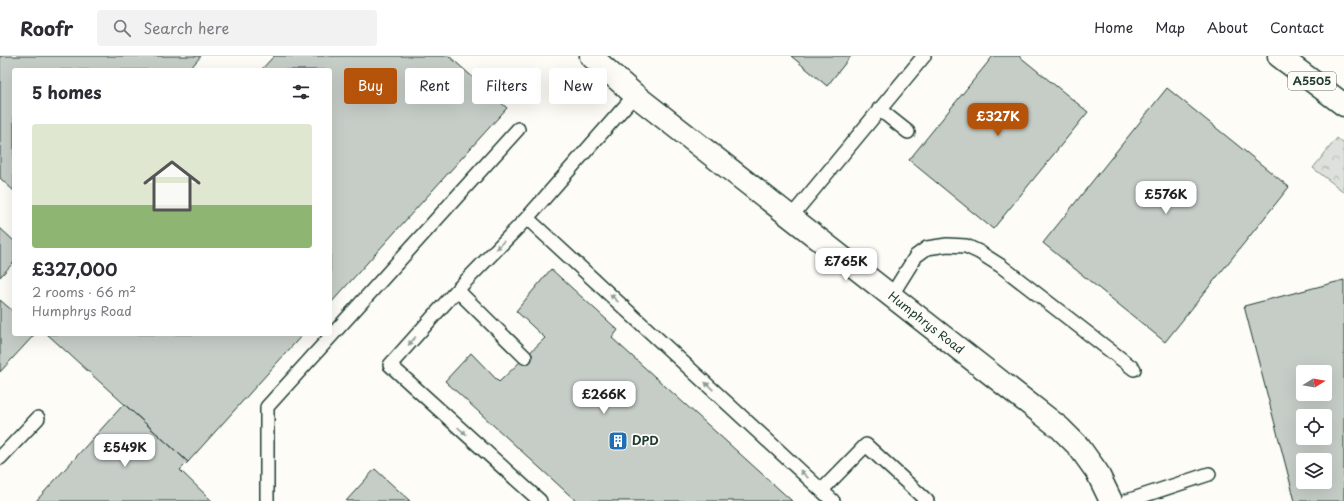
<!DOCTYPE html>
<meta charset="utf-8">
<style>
:root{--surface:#fff;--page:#f2f2f3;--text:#2b2b33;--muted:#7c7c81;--line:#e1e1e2;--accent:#b45309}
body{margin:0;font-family:"Playpen Sans",sans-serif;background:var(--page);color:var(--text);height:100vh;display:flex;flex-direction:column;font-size:15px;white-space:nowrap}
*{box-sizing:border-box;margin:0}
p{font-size:13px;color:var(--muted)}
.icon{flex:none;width:22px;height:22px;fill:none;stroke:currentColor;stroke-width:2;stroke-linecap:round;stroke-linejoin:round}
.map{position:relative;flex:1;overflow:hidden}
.drawer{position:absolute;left:12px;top:12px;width:320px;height:268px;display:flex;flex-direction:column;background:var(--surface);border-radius:4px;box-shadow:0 4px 16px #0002}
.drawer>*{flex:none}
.hud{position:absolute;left:344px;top:12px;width:380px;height:36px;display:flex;gap:8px}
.needle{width:26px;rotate:79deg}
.tools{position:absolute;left:1296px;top:309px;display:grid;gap:8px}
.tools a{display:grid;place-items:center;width:36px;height:36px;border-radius:4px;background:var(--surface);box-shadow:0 4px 16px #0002;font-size:20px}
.price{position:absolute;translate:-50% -34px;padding:0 9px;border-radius:8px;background:#fff;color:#222;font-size:13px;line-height:26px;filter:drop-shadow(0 1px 2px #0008)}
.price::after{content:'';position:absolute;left:50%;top:24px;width:12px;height:9px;margin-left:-6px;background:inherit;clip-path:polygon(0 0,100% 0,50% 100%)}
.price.current{background:var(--accent);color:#fff}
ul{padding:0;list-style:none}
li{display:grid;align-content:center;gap:8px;height:212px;padding:0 20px}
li+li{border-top:1px solid var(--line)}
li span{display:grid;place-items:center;height:124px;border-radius:4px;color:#555}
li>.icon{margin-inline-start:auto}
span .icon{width:72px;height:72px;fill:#fffc;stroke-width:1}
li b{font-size:17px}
h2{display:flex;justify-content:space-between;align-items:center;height:48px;padding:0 20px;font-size:17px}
.chip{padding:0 14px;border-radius:4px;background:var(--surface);box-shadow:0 4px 16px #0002;font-size:14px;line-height:36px}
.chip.current{background:var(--accent);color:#fff}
header{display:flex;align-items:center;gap:24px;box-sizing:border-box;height:56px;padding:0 20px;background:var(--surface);border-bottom:1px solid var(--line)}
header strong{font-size:19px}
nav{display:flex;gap:22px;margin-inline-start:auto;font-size:14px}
.search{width:280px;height:36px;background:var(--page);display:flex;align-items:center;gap:10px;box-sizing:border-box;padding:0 14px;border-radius:4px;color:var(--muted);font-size:15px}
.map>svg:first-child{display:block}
.forest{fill:url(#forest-crowns);stroke:#7e8e88}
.building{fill:#c6cdc7;stroke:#1f3d34;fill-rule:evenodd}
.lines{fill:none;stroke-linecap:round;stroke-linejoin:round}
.service-casing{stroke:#1f3d34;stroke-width:16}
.minor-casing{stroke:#1f3d34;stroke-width:25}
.primary-casing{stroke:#1f3d34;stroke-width:25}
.service{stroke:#fdfcf7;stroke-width:13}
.minor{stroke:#fdfcf7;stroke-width:22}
.primary{stroke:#fdfcf7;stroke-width:22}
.oneway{fill:#8e9c96}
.labels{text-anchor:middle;stroke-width:3.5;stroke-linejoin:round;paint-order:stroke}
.shield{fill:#fdfcf7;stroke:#62766e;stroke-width:1}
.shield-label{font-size:11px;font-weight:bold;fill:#1f3d34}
.street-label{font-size:12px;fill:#1f3d34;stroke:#fdfcf7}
.poi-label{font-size:12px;font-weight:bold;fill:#1f3d34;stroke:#fdfcf7;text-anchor:start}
</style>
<header>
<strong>Roofr</strong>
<div class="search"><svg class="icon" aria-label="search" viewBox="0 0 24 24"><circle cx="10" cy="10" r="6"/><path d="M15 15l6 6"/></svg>Search here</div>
<nav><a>Home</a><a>Map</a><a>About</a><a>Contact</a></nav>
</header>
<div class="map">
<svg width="1344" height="445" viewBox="0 0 1344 445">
<defs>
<pattern id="forest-crowns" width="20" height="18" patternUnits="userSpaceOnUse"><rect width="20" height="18" fill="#dde0db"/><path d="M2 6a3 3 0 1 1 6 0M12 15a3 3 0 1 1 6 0" fill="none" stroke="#bdc1bd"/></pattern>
</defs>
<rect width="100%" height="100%" fill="#fdfcf7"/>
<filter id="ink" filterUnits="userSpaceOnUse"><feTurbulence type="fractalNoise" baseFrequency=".025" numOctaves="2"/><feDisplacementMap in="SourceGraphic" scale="8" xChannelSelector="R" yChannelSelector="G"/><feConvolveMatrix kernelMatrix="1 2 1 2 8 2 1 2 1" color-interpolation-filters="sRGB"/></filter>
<g filter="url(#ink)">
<path class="forest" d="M1337 82 1344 88V136L1313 112Z"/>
<path class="building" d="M0 0H201L189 14H14V135L0 122Z
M274 0H449L507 52 330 248V14H261Z
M791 0H851L827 30Z
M993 0H1019L1088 56 993 173 909 104Z
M1167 32 1289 131 1165 286 1043 187Z
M0 172 14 185V206L0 221Z
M551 213 618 274 612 282 792 445H576L445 325 471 297 499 326 545 282 516 255Z
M1344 224V445H1295L1244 250ZM1303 316H1325V338H1303ZM1303 360H1325V382H1303ZM1303 404H1325V426H1303Z
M0 244 14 256V278H35L0 316Z
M47 278H303L188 406Z
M124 348 188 406 180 414 212 445H36Z
M375 413 410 445H346Z"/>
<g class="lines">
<defs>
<path id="service" d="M879 53 908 76
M527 162 833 445
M790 162 924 0
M457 234 525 301
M891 240 916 200 927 192 947 189 966 190 979 196 1001 210 1134 313
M0 402 38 362
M822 434 866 389 927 445
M267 445V351L518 73
M540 445 390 309 457 234 527 162 635 39
M1127 445 1209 418"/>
<path id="minor" d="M591 0 635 39 1060 372 1079 391 1097 416 1111 445"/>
<path id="primary" d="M1279 0 1344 49"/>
</defs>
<use href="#service" class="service-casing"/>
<use href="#minor" class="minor-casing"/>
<use href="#primary" class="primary-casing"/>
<use href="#service" class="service"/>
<use href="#minor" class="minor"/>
<use href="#primary" class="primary"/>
</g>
<defs><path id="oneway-solid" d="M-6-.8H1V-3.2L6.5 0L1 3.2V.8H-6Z"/></defs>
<g class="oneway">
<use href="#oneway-solid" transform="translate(500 189) rotate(134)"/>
<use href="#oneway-solid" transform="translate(614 242) rotate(-137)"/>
<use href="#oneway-solid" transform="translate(412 285) rotate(131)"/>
<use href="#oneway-solid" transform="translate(709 330) rotate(-137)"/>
<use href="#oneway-solid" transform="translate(462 375) rotate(42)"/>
<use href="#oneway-solid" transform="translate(804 418) rotate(-137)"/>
</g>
</g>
<defs>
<symbol id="building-square" viewBox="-11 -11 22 22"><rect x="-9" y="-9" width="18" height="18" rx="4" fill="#1f6fb2" stroke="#fdfcf7"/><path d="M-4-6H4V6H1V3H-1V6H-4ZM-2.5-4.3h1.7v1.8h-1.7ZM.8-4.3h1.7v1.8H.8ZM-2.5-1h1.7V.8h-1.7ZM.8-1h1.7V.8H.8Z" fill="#fff"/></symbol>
</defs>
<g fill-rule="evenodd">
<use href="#building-square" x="607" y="374" width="22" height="22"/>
</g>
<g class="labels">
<rect class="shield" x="1288" y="16" width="48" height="18" rx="3"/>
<g class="shield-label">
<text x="1312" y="29">A5505</text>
</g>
<g class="street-label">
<text transform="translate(926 267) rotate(38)" y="4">Humphrys Road</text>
</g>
<g class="poi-label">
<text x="632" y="389">DPD</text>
</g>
</g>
</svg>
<div class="tools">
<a><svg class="needle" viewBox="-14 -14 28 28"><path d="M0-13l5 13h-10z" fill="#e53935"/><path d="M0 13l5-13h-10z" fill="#7c7c81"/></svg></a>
<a><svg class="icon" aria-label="locate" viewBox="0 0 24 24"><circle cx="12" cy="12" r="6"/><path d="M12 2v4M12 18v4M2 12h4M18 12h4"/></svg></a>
<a><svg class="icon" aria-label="layers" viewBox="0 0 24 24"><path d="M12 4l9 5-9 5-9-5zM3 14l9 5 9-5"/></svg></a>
</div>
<b class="price current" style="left:998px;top:81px">£327K</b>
<b class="price" style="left:1166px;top:159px">£576K</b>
<b class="price" style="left:846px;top:226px">£765K</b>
<b class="price" style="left:604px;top:359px">£266K</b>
<b class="price" style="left:125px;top:412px">£549K</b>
<div class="hud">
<a class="chip current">Buy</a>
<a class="chip">Rent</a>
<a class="chip">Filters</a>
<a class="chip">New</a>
</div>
<section class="drawer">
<h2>5 homes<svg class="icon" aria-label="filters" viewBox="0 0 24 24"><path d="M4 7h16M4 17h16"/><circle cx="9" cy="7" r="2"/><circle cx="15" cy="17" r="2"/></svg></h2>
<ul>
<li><span style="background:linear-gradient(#dfe7d0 65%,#8fb573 0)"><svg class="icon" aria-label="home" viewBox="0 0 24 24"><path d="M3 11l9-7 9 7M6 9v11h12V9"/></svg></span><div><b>£327,000</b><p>2 rooms · 66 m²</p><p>Humphrys Road</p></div></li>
</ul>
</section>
</div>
